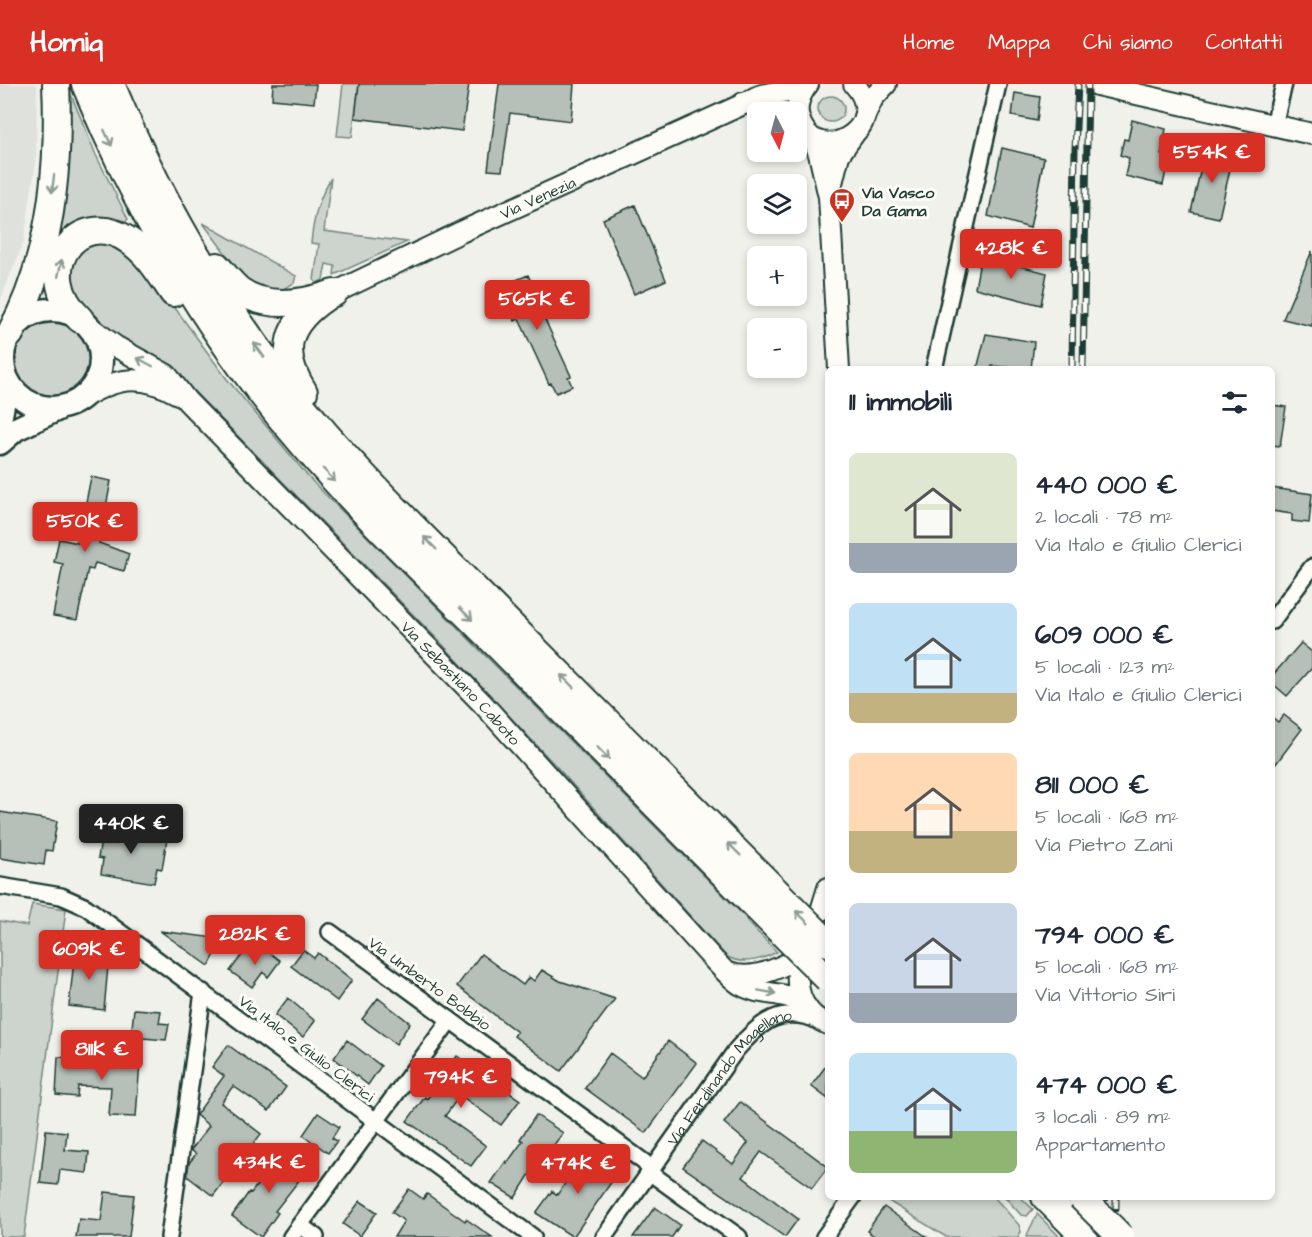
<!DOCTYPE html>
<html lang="it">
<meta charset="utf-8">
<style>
:root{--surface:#fff;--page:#f6f6f7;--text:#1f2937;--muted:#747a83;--accent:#d93025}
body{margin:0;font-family:"Architects Daughter",sans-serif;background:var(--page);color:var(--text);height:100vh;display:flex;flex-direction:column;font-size:22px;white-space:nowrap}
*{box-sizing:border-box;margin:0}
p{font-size:20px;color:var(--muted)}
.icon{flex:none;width:33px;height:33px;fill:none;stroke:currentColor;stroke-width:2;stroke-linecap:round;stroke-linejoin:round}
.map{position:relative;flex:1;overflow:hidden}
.side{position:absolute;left:825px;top:282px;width:450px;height:834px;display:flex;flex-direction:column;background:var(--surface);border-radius:9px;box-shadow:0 3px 9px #0003}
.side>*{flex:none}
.needle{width:39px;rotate:174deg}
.tools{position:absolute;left:747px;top:18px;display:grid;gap:12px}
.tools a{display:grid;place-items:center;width:60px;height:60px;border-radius:9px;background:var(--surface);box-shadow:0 3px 9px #0003;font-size:30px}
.price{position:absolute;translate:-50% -51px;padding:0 14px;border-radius:6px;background:var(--accent);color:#fff;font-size:20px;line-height:39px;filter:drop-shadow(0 2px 3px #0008)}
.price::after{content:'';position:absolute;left:50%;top:36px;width:18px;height:14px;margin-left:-9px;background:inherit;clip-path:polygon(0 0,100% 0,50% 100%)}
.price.current{background:#222;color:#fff}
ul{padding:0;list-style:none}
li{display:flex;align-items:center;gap:18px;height:150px;padding:0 24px}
li span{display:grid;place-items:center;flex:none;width:168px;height:120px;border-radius:9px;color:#555}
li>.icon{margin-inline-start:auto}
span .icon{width:72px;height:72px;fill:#fffc;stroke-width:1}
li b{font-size:26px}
h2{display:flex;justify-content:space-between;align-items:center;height:72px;padding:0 24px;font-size:26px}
header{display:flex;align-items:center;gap:36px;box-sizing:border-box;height:84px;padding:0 30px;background:var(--accent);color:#fff}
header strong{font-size:28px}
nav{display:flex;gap:33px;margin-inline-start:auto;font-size:21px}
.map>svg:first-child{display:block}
.built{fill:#dfe2dc}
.green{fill:#cdd3cd;stroke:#768880;stroke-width:1.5}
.building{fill:#b6bfb8;stroke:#1f3d34;stroke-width:1.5}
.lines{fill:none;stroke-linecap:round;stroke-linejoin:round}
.minor-casing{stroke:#1f3d34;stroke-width:20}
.tertiary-casing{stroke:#1f3d34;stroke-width:24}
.secondary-casing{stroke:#1f3d34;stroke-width:27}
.trunk-casing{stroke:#1f3d34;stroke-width:30}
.minor{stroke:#fdfcf7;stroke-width:15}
.tertiary{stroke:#fdfcf7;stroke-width:20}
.secondary{stroke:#fdfcf7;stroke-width:22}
.trunk{stroke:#fdfcf7;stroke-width:26}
.rail-casing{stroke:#1f3d34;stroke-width:7}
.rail{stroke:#fdfcf7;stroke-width:4.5;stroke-dasharray:14;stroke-linecap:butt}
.trunk-bridge-casing{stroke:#1f3d34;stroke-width:30;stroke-linecap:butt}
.trunk-bridge{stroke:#fdfcf7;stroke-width:26}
.oneway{stroke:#8e9c96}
.labels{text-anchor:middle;stroke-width:6;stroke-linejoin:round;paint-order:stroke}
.poi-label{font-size:16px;font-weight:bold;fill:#1f3d34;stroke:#fdfcf7;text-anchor:start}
.street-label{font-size:16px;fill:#1f3d34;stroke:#fdfcf7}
</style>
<header>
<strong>Homiq</strong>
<nav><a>Home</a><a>Mappa</a><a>Chi siamo</a><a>Contatti</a></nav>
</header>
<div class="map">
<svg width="1312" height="1153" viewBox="0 0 1312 1153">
<rect width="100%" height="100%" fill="#f0f1eb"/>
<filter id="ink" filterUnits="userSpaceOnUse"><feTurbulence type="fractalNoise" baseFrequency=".0167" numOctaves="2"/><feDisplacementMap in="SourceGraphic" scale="12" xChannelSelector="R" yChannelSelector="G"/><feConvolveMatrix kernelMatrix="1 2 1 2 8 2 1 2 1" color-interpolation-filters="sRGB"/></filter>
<g filter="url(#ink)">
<path class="built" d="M0 0H36L37 2 36 78 24 157 0 217Z"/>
<path class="green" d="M343 0H359L352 53 337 52Z
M67 6 70 8 96 71 128 135 126 137C97 131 69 136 53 163Z
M818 25a13 13 0 1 1 26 0a13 13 0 1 1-26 0Z
M331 94 324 147 407 158 334 191 335 182 326 180 323 196 317 199 314 196 319 160 311 159C313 137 319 113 331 94Z
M203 139 296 192 294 199 276 209 249 201Z
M114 156 159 202 227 295 312 397 748 836 747 837 777 868C761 876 742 882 726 872L556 682 443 561 181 294 102 244 67 205 65 198 81 161Z
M15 276a37 37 0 1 1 74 0a37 37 0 1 1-74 0Z
M32 820 66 825 24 1153H0V837L27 842Z
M882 1113H994L1019 1141 1021 1148 1018 1153H946Z
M1005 1113H1020L1033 1125 1027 1132 1021 1131Z
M1037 1130 1060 1153H1026Z"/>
<path class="building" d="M273 0H316L314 19 272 15Z
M359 0H469L462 47 355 34Z
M499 0H574L571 37 510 29 502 87 488 86Z
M1015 9 1040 13 1037 37 1012 32Z
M1132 36 1166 45 1161 71 1169 73 1163 101 1125 92 1129 74 1120 71 1124 55 1128 56Z
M1002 64 1044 74 1030 144 988 132Z
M1205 66 1233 72 1219 134 1191 128Z
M635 121 666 196 634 210 603 135Z
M1312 167V242L1283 235Z
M981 172 1047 189 1041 221 975 204Z
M528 191 543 224 540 225 571 292 568 293 572 302 556 309 551 299 549 300 519 235 515 237 500 203Z
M986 250 1034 258 1031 285 992 282 991 285H977Z
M1272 321 1286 323 1280 362 1272 361Z
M91 393 111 397 99 459 129 470 124 487 95 479 93 486 88 485 77 536 53 532 63 480 54 478 59 455 78 459Z
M1272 404 1312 410 1309 439 1292 437V430L1272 427Z
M1301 559 1312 568V584L1287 612 1272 599V592Z
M1284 631 1302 645 1272 685V633L1278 638Z
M0 728 57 737 52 767 46 766 44 781 0 774Z
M103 745 167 755 162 785 157 784 154 799 101 790 103 775 98 774Z
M160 847 223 855 209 882Z
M262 863 280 877 268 893 263 888 252 903 230 887 245 867 254 874Z
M303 866 314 874 318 869 352 896 337 917 291 882Z
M75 867 109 871 104 926 69 922Z
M481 870 523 901 529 893 534 897 542 886 560 897 615 915 561 987 514 952 517 948 457 902Z
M288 914 315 937 303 953 275 931Z
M378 914 410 939 396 960 362 935Z
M134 925 161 927 159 939 169 940 166 956 131 953Z
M347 956 381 982 368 1001 334 974Z
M668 957 697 979 646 1049 585 1004 610 969 642 993Z
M228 961 286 1003 269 1027 233 1002 221 1019 261 1050 213 1112 187 1092 189 1079 196 1070 191 1066 209 1042 196 1031 224 992 212 983Z
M457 972 520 1016 501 1041 460 1011 445 1032 486 1062 471 1082 407 1037 425 1013 427 1015Z
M58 973 140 978 136 1033 109 1032 111 1003 78 1002 77 1013 56 1011Z
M828 979V1015L811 1002Z
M740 1018 828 1083 812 1104 761 1068 743 1093 798 1135 785 1153 683 1083 702 1057 733 1080 748 1059 724 1039Z
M318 1029 339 1043 332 1054 337 1057 328 1069 303 1051Z
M536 1031 563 1049 544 1074 541 1072 515 1114 491 1099 506 1077 507 1079 523 1057 520 1055Z
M46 1046 67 1048 65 1066 89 1068 87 1089 60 1086 58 1101 40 1099Z
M279 1065 307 1086 275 1127 278 1129 261 1153 232 1132 249 1108 251 1109 269 1086 266 1084Z
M588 1067 617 1090 573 1153 536 1129 552 1107 557 1111Z
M409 1105 423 1115 427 1110 465 1137 466 1135 492 1153H394L404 1137 392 1128Z
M105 1108 134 1111 129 1153H76L79 1135 101 1137Z
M360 1117 377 1128 360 1152 343 1140Z
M655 1123 680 1141 672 1153H633Z
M884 1123 927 1153H876L867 1147Z"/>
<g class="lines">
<defs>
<g id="minor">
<path d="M1274 41 1284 0"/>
<path d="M934 285 998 0"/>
<path d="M1272 537 1312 483"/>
<path d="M0 802 61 812 86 823 533 1153"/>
<path d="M330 848 644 1078 656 1093 739 1153"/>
<path d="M300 1141 316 1153"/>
<path d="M169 1153 203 908"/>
<path d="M291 1153 450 936"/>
<path id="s1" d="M604 1153 736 966C761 937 781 921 820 937"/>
<path d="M824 1153 853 1113"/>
</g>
<g id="tertiary">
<path d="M808 0C800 10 795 21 799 34 813 87 895 45 854 0"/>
<path d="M1097 1 1312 50"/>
<path d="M743 19 753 20 783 28"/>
<path d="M864 33 873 14 886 0"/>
<path d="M806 48 815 59 819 70 829 113 839 285"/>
<path d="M830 107 839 71 854 50"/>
<path id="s2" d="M334 209 461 148 748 18C768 3 786 13 808 0"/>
<path id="s3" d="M86 240 115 262 167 291 187 317 483 620 712 874C720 882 732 896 741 901 763 914 787 904 807 924"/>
<path d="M77 317C114 294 139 288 178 310"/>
<path d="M821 827 828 804"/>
<path d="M728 889C748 896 771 888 788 879"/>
<path d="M798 889C796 911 806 932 828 940"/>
</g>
<path id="secondary" d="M3 275a49 49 0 1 1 98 0a49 49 0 1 1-98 0Z
M0 337 4 315V288
M0 359 16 345 58 325"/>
<path id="trunk" d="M85 0C139 132 211 255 305 363 364 432 432 496 496 560 584 649 671 737 758 825
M111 0C164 127 236 247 326 350 381 413 441 470 499 529 591 622 684 714 776 807
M217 182C224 190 231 199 239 206 266 226 305 219 334 209
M80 235C30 187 78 122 128 156 148 169 160 190 173 209
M10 250C51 175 60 85 56 0
M304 308C278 267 286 240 326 213
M1045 1113 1085 1153"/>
</defs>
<use href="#minor" class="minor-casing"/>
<use href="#tertiary" class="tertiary-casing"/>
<use href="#secondary" class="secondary-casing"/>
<use href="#trunk" class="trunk-casing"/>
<use href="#minor" class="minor"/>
<use href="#tertiary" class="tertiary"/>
<use href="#secondary" class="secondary"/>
<use href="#trunk" class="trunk"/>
<defs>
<path id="rail" d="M1072 285 1075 65 1078 0
M1083 285 1088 0
M1106 1114V1113
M1116 1124V1113"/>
</defs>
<use href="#rail" class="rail-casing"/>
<use href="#rail" class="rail"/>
<defs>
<path id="trunk-bridge" d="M776 807 828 859
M758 825 828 895
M1081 1113 1121 1153"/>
</defs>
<use href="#trunk-bridge" class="trunk-bridge-casing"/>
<use href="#trunk-bridge" class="trunk-bridge"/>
</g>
<defs><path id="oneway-shaft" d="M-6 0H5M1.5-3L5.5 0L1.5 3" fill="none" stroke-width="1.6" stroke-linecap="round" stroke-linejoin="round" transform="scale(1.5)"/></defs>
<g class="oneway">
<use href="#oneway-shaft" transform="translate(108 54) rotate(65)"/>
<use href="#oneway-shaft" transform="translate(53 100) rotate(97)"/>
<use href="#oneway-shaft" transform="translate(60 184) rotate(-78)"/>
<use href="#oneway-shaft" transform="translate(259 266) rotate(-126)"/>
<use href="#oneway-shaft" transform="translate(145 278) rotate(-152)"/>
<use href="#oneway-shaft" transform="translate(329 391) rotate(47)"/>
<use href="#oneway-shaft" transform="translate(430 459) rotate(-135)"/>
<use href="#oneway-shaft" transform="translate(466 530) rotate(45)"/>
<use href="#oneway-shaft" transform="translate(567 597) rotate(-135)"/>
<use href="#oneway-shaft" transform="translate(603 669) rotate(45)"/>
<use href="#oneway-shaft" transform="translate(734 765) rotate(-135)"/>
<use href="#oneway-shaft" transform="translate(802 833) rotate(-135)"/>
<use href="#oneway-shaft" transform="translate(767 908) rotate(10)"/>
</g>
</g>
<defs>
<symbol id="bus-pin" viewBox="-11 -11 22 30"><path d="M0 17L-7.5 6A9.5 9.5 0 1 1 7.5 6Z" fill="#c8321e" stroke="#fdfcf7"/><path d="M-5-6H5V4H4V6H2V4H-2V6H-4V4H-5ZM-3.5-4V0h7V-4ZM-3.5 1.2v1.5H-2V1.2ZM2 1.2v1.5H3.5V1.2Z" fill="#fff"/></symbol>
</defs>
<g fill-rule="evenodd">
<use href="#bus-pin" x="827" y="102" width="30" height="40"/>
</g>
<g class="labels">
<g class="poi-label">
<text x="862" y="114">Via Vasco<tspan x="862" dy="18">Da Gama</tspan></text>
</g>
<g class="street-label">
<text dy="6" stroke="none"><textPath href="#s2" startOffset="225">Via Venezia</textPath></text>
<text dy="6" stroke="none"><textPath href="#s3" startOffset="522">Via Sebastiano Caboto</textPath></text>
<text transform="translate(430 899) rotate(36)" y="6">Via Umberto Bobbio</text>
<text transform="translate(307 964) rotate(37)" y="6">Via Italo e Giulio Clerici</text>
<text dy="6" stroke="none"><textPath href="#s1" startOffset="206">Via Ferdinando Magellano</textPath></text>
</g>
</g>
</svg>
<div class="tools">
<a><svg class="needle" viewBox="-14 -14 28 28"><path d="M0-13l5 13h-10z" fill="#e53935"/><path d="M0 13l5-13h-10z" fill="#747a83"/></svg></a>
<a><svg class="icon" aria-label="layers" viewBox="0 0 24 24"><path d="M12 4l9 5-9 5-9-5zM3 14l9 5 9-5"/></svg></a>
<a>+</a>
<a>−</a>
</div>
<b class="price" style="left:1212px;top:100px">554K €</b>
<b class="price" style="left:1011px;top:196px">428K €</b>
<b class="price" style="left:537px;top:247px">565K €</b>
<b class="price" style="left:85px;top:469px">550K €</b>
<b class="price current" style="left:131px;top:771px">440K €</b>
<b class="price" style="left:255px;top:882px">282K €</b>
<b class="price" style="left:89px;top:897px">609K €</b>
<b class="price" style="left:102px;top:997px">811K €</b>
<b class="price" style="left:461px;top:1025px">794K €</b>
<b class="price" style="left:269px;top:1110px">434K €</b>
<b class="price" style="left:578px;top:1111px">474K €</b>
<section class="side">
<h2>11 immobili<svg class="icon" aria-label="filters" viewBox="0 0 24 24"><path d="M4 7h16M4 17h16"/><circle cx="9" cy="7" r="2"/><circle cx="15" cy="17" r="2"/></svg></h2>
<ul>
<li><span style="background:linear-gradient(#dfe7d0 75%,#9aa5b1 0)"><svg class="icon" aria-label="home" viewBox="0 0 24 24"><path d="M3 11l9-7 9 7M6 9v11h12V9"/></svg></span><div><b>440 000 €</b><p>2 locali · 78 m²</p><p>Via Italo e Giulio Clerici</p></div></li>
<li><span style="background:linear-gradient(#bfe0f5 75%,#c2b280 0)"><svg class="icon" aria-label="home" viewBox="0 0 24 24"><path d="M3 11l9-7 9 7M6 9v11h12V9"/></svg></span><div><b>609 000 €</b><p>5 locali · 123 m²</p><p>Via Italo e Giulio Clerici</p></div></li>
<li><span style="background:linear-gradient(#ffd9b3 65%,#c2b280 0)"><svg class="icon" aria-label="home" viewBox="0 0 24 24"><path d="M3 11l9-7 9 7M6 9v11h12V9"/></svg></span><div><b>811 000 €</b><p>5 locali · 168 m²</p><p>Via Pietro Zani</p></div></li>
<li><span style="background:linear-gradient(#c9d6e8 75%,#9aa5b1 0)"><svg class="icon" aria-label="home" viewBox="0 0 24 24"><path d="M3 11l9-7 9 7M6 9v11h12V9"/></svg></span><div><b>794 000 €</b><p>5 locali · 168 m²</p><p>Via Vittorio Siri</p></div></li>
<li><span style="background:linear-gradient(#bfe0f5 65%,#8fb573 0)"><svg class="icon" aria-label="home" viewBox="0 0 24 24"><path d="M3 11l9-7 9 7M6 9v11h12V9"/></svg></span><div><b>474 000 €</b><p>3 locali · 89 m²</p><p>Appartamento</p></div></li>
</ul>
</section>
</div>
